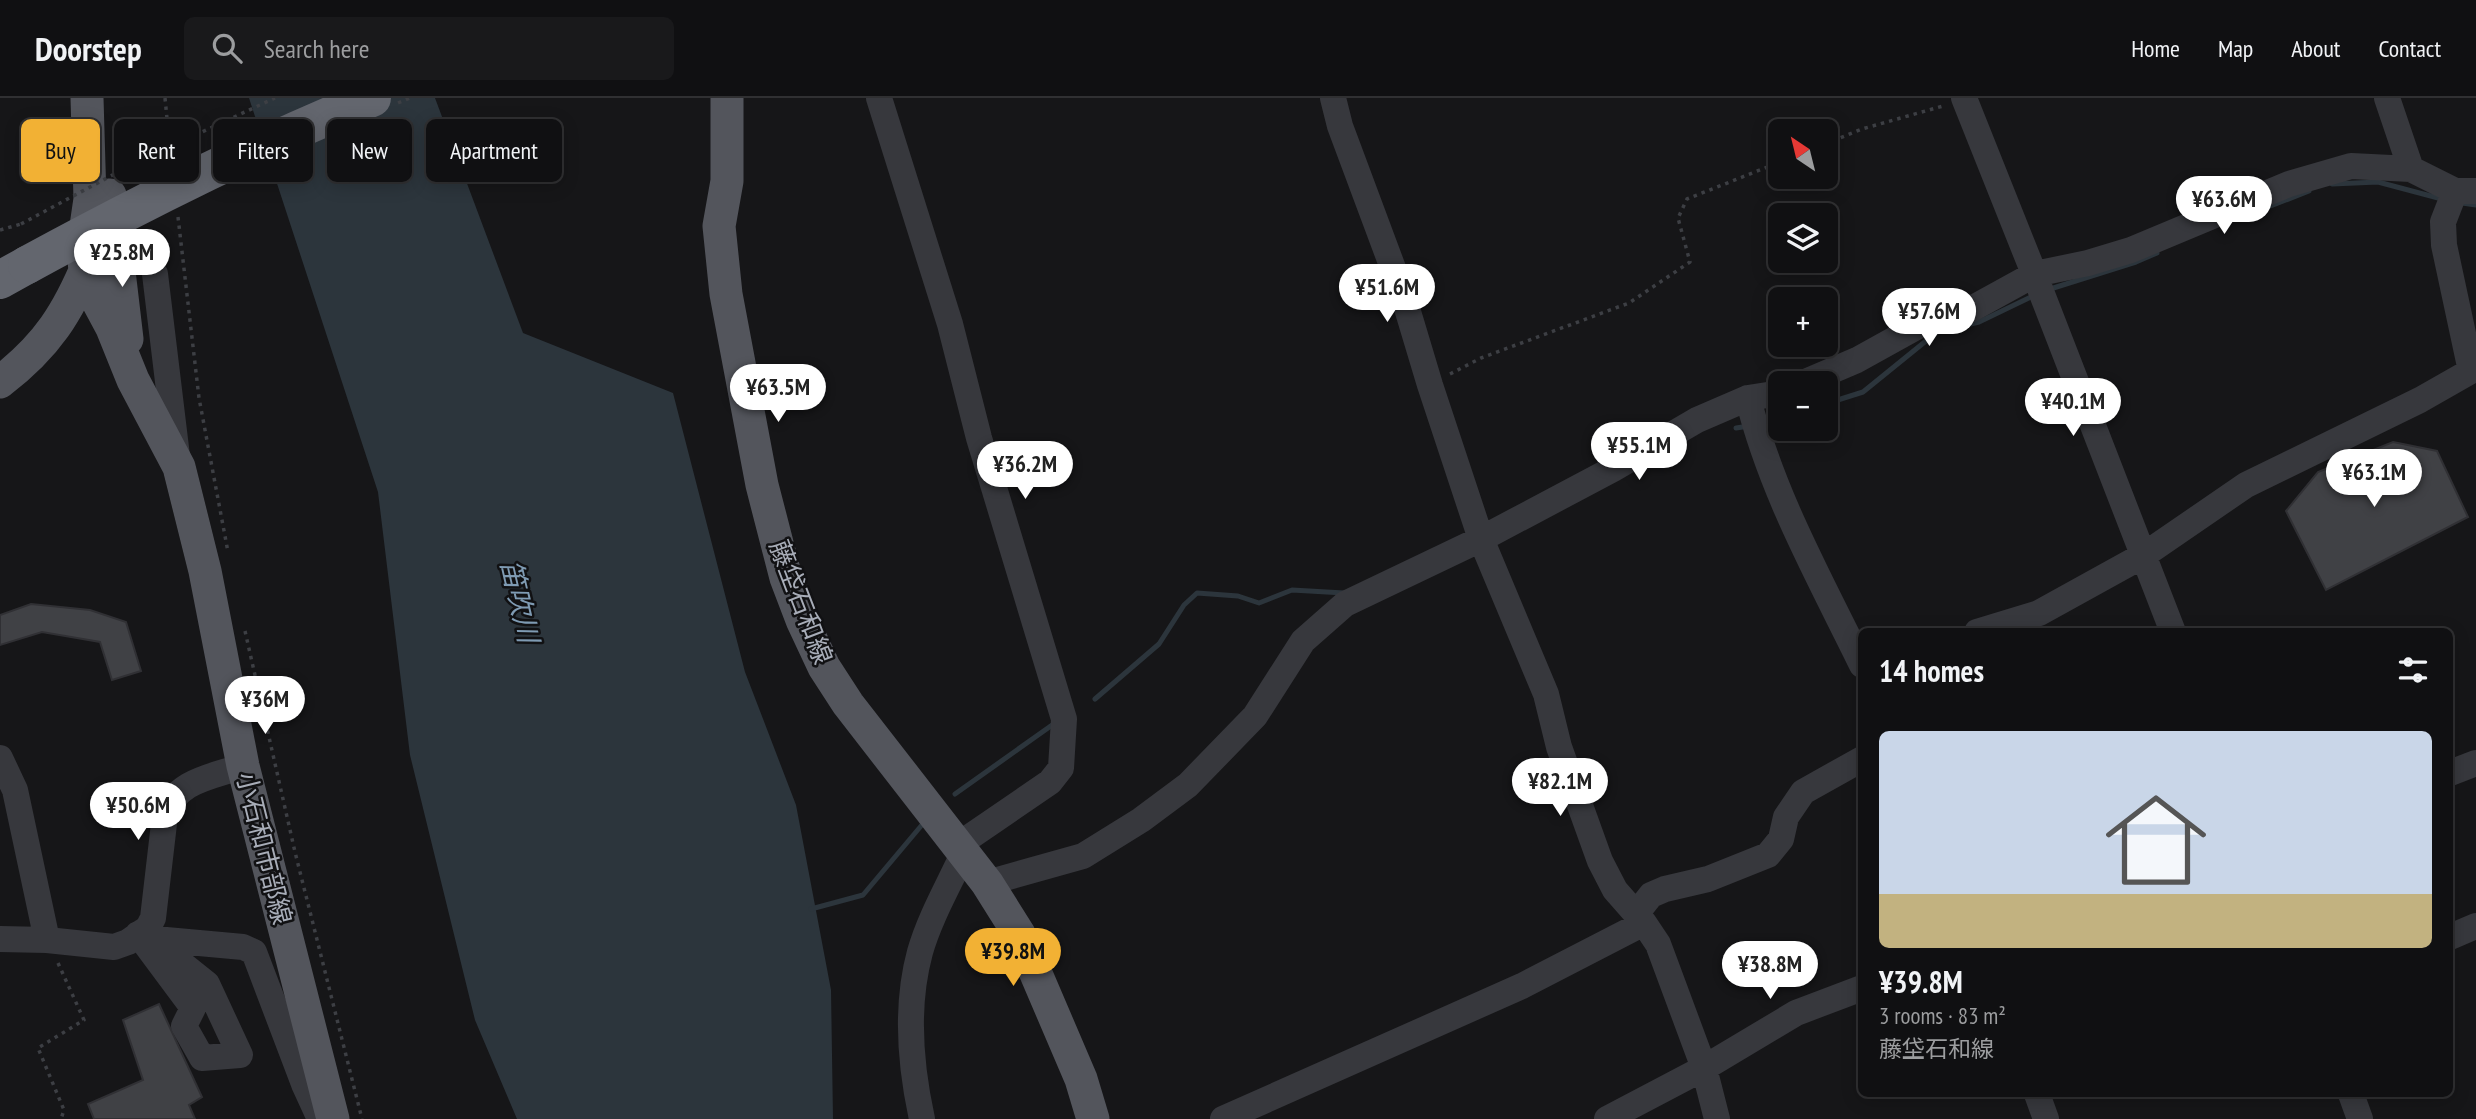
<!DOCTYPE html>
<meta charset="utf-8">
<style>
:root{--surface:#101012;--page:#19191b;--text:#f1f3f6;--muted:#9c9d9f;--line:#303032;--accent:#f2b134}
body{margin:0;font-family:"PT Sans Narrow","Noto Sans JP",sans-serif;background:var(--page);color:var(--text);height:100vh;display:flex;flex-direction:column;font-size:26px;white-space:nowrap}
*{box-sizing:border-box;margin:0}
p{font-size:23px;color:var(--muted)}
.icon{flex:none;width:38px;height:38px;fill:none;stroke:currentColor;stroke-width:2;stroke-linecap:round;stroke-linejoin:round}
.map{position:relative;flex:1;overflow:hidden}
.panel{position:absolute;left:1858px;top:530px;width:595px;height:469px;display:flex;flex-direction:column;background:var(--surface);border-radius:10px;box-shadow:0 4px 18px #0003,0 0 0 2px var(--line)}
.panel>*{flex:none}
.top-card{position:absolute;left:21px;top:21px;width:665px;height:63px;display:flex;gap:14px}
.needle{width:46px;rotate:325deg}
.fabs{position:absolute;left:1768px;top:21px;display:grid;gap:14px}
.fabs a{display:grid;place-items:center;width:70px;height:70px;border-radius:10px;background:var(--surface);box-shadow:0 4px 18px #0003,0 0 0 2px var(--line);font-size:35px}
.price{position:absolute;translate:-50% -60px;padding:0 16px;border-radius:24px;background:#fff;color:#222;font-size:23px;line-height:46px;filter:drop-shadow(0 2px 4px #0008)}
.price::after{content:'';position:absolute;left:50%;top:42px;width:21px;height:16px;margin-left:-10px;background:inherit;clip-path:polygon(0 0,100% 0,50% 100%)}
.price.selected{background:var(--accent);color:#111}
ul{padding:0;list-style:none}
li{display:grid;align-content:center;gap:14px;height:371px;padding:0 21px}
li+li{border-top:2px solid var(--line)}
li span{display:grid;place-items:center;height:217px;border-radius:10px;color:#555}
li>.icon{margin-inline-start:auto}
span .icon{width:126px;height:126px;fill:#fffc;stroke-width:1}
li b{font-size:30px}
h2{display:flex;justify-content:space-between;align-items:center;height:84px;padding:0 21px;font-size:30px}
.pill{padding:0 24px;border-radius:10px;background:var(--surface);box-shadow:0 4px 18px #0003,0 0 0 2px var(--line);font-size:24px;line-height:63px}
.pill.selected{background:var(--accent);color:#111}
header{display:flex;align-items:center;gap:42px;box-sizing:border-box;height:98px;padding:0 35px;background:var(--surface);border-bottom:2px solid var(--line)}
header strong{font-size:33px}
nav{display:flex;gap:38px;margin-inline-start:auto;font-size:24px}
.search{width:490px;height:63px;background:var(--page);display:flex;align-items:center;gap:18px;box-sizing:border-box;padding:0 24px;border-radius:10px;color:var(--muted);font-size:26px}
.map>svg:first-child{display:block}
.water{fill:#2c353c}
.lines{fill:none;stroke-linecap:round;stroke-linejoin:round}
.stream{stroke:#2c353c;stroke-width:5}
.building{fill:#404145;stroke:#303034;stroke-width:2}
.path{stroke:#3d3f44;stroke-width:3.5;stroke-dasharray:3.5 5;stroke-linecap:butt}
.minor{stroke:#37383d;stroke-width:26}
.major{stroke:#53555c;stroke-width:33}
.highway{stroke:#63666e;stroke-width:38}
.path-bridge{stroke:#3d3f44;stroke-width:3.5;stroke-dasharray:3.5 5;stroke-linecap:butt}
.highway-bridge{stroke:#63666e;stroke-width:38}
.labels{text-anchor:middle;stroke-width:5;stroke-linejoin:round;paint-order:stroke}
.street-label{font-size:26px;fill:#a8adb8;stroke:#111113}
.water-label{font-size:28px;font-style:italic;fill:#7f9bb3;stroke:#111113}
</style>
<header>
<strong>Doorstep</strong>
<div class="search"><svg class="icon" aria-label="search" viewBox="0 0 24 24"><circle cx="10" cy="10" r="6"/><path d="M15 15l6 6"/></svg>Search here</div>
<nav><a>Home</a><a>Map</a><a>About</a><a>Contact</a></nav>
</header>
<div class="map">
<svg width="2476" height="1021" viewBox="0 0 2476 1021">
<rect width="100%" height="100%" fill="#161618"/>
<path class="water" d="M249 0H435L523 235 673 295 745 574 796 707 831 892 833 1021H517L475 922 410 657 378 394Z"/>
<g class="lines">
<path class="stream" d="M2332 86 2378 84 2442 101
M2462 105 2476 107
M2250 116 2309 93
M2047 192 2136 164 2157 155
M1825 306 1863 294 1937 234 1979 224 2035 197
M1762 325 1780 321
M1736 330 1749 328
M1095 601 1159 546 1184 507 1197 495 1238 498 1259 505 1292 492 1344 495
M955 696 1055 625
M811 811 863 797 921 728"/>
</g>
<path class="building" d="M2393 344 2437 353 2468 419 2326 492 2286 413 2318 374Z
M31 506 90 512 126 524 141 573 112 582 100 544 42 534 0 547V517Z
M159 906 202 999 189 1007 195 1021H94L88 1006 143 982 123 922Z"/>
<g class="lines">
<path class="path" d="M165 0 171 62
M1825 46 1862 31 1943 8
M178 119 199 300 228 454
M0 132 21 126
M1450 276 1481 260 1629 205 1690 164 1678 120 1687 101 1780 64
M245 533 295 754 362 1021
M58 865 84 922 38 950 64 1012 61 1021"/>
<path class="minor" d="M879 0 950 226 979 340 1064 621 1061 670 1050 684 958 747
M1333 0 1340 28 1403 197 1430 287 1481 441 1546 596 1559 649 1600 763 1615 792 1644 825 1658 846 1704 970 1717 1021
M1964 0 2037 183 2173 534
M2387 0 2411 71
M155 176 177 358
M1803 285 1857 262 1931 221 1966 214 2035 176 2088 165 2131 152 2289 86 2351 68 2411 71 2455 93H2476
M1748 300C1771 394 1820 481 1862 567
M1977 534 2039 515 2144 457 2246 387 2420 302 2471 273 2444 147 2443 124 2455 93
M0 660 15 692 47 842
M2450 675 2476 665
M987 785 1083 758 1141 722 1188 687 1255 618 1303 543 1345 506 1481 441 1613 371 1697 322 1748 300 1780 295
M1636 816 1651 797 1665 791 1708 781 1768 757 1781 741 1786 719 1803 694 1862 661
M151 834 155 841 243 849 254 854 304 986 320 1021
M138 836 193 910 184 928 202 960 240 957 207 886 142 834
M2450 839 2476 828
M0 841 47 842 114 849 128 844 148 830 153 820 165 717C176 682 212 679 243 668
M2037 996 2046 1021
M2351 996 2360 1021
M922 1021C910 966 905 909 920 854 930 819 949 787 964 754
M1223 1021 1522 888 1644 825
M1607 1021 1704 970 1796 915 1862 890"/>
<path class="major" d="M87 0 90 101 83 149 85 174 90 189 112 230 133 282 179 369 205 473 243 668 333 1021
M727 0V83L719 128 726 196 762 387 786 480 802 522 824 569 848 606 987 785 1019 836 1081 981 1093 1021
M110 97 127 241
M0 284C47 248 68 215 90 161"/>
<path class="highway" d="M0 182 27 167"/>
<path class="path-bridge" d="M398 5 410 0
M21 126 133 66 275 0"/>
<path class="highway-bridge" d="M27 167C139 106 254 48 372 0"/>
</g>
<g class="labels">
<g class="street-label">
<text transform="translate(801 504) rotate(69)" y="9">藤垈石和線</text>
<text transform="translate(264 750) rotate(76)" y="9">小石和市部線</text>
</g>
<g class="water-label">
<text transform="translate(520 503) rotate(77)" y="10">笛吹川</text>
</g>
</g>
</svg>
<div class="fabs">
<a><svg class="needle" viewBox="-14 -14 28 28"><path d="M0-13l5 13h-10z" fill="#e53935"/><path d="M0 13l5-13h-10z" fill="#9c9d9f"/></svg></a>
<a><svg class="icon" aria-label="layers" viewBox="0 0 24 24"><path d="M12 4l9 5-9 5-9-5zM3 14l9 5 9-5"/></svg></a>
<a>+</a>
<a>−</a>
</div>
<b class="price" style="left:2224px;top:138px">¥63.6M</b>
<b class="price" style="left:122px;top:191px">¥25.8M</b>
<b class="price" style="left:1387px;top:226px">¥51.6M</b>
<b class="price" style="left:1929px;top:250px">¥57.6M</b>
<b class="price" style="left:778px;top:326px">¥63.5M</b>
<b class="price" style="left:2073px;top:340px">¥40.1M</b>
<b class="price" style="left:1639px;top:384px">¥55.1M</b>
<b class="price" style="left:1025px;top:403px">¥36.2M</b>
<b class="price" style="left:2374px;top:411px">¥63.1M</b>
<b class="price" style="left:265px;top:638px">¥36M</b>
<b class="price" style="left:1560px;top:720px">¥82.1M</b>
<b class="price" style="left:138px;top:744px">¥50.6M</b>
<b class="price selected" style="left:1013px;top:890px">¥39.8M</b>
<b class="price" style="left:1770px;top:903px">¥38.8M</b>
<div class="top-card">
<a class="pill selected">Buy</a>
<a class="pill">Rent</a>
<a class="pill">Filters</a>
<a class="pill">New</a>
<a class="pill">Apartment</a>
</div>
<section class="panel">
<h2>14 homes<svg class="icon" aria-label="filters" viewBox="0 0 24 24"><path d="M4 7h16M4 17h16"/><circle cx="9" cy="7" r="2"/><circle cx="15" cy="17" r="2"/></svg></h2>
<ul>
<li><span style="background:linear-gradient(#c9d6e8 75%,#c2b280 0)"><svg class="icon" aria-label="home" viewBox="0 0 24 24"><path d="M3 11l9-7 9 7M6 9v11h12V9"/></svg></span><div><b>¥39.8M</b><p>3 rooms · 83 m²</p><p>藤垈石和線</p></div></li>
</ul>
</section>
</div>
